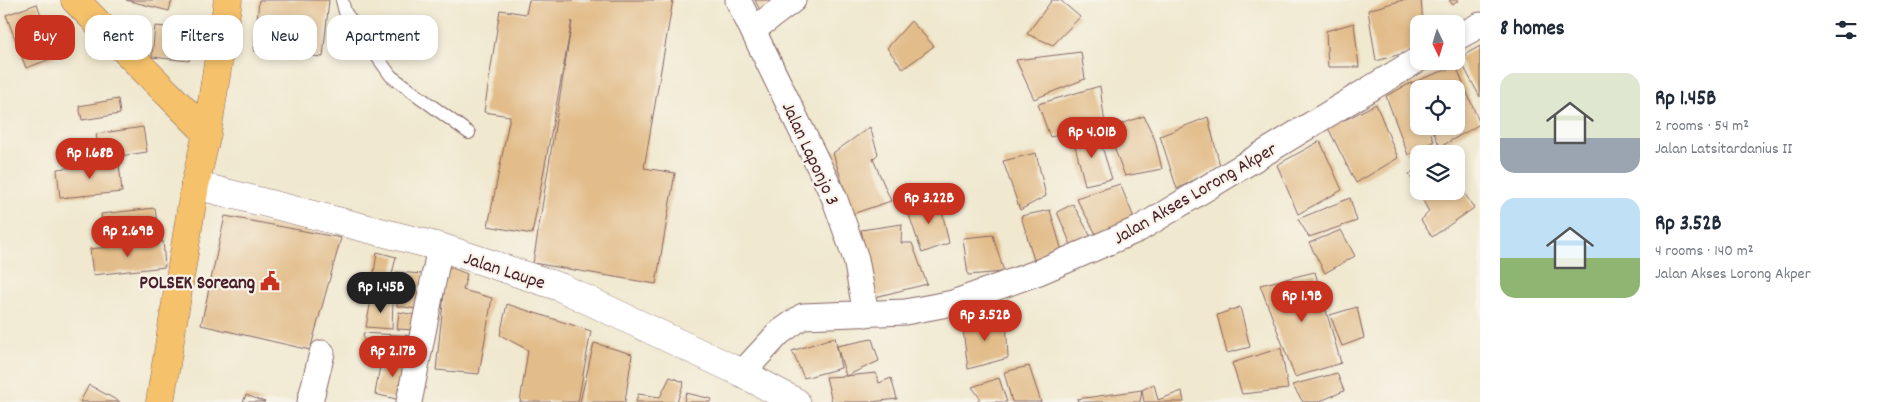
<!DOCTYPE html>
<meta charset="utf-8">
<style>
:root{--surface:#fff;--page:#f2f2f3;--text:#1f2937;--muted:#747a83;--accent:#c8321e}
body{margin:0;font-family:Dekko,sans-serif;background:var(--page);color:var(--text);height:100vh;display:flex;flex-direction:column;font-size:19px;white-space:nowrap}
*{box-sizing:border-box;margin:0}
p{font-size:16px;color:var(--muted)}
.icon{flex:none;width:28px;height:28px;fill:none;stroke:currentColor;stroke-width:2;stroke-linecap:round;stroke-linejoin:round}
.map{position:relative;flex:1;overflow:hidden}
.panel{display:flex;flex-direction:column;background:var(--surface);width:400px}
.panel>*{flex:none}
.hud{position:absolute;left:15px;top:15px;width:475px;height:45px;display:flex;gap:10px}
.needle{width:32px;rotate:176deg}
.buttons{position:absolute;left:1410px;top:15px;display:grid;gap:10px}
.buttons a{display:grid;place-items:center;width:55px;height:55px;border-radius:10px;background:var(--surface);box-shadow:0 2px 8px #0003;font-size:25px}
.price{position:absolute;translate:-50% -42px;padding:0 11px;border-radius:18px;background:var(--accent);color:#fff;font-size:16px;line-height:32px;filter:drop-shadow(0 1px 2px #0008)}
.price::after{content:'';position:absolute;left:50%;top:30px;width:15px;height:11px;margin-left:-8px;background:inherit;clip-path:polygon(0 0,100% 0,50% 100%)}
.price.selected{background:#222;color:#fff}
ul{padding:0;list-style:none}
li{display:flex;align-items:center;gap:15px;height:125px;padding:0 20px}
li span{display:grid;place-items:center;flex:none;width:140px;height:100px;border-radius:15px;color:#555}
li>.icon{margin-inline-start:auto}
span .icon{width:60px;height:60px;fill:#fffc;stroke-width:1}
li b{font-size:21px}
h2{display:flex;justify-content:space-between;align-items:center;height:60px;padding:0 20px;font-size:21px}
.tag{padding:0 18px;border-radius:15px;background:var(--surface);box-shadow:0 2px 8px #0003;font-size:18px;line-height:45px}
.tag.selected{background:var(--accent);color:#fff}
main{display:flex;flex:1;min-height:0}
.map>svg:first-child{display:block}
.building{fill:#e2bc89}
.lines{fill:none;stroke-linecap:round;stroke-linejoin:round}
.service-casing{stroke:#846564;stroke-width:14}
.minor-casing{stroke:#846564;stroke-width:27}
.tertiary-casing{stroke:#846564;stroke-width:29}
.trunk-casing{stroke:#846564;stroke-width:29}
.service{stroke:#fff;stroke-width:12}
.minor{stroke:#fff;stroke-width:25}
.tertiary{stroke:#fff;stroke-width:28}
.trunk{stroke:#f5c16b;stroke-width:28}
.labels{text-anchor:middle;stroke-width:4.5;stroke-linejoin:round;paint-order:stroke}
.street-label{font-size:19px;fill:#4a1f2b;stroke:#f7f3e8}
.poi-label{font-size:19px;font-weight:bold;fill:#4a1f2b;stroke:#f7f3e8;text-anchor:end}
</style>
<main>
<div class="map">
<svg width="1480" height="402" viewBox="0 0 1480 402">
<rect width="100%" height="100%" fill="#f7f3e8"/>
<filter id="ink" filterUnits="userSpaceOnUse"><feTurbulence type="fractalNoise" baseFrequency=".02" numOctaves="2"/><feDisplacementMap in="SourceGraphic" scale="10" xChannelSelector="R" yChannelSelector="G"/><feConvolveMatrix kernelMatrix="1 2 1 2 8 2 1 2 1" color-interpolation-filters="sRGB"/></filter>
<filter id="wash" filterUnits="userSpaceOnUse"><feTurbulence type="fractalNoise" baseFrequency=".0096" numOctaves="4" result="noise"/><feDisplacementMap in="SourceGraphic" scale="20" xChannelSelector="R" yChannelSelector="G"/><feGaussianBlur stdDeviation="1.12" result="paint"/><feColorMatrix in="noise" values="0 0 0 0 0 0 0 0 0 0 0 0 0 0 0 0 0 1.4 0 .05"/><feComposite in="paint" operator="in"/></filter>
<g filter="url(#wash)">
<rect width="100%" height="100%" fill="#f0e8cf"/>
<g id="blocks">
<path class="building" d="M126 0H172L169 11Z
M259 0H329L323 57 254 51Z
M529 0H673L644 168 675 173 656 284 533 263 572 21 532 234 488 226 510 116 484 112 500 10 526 14Z
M755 0H774L761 12Z
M1052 0H1060L1080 17 1053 45 1027 34Z
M1403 0H1421L1423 24H1419V49L1376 61 1368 10Z
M1449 0H1459L1453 5Z
M37 4 56 57 26 68 6 15Z
M911 21 934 46 903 69 887 48Z
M1354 23 1359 67H1328L1326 31Z
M155 26 192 29 189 61 152 57Z
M1480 46V97L1459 58Z
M1081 52 1085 79 1034 99 1016 60Z
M1456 66 1480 124 1440 147 1431 126H1456V89H1419V100L1414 90 1419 103V126H1428L1434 141 1408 155 1386 96 1411 83Z
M1100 86 1105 125 1050 137 1038 104Z
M118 99 120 114 82 120 79 106Z
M1376 104 1398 158 1356 183 1327 126 1349 118Z
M1144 116 1155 140 1162 169 1125 176 1107 129Z
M1208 117 1220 166 1177 189 1160 136Z
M143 127 147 152 100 159 96 134Z
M870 127 878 154 873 159 891 201 852 214 833 153Z
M1097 131 1112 179 1085 185 1073 138Z
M1320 141 1342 190 1298 214 1277 165Z
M1036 153 1046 196 1020 210 1003 161Z
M119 163 122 192 60 198 57 169Z
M1419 169V191H1456V180L1474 208 1432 237 1421 220 1429 212 1409 174Z
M1120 184 1135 220 1096 234 1076 198Z
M938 194 949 243 922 253 908 212Z
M1350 198 1357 221 1309 237 1298 219Z
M1073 204 1091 237 1071 245 1057 212Z
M155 208 158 230 103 236 101 214Z
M1050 210 1062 251 1034 260 1021 216Z
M225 216 341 238 310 350 201 325Z
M902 224 901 243H912L927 284 875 297 861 230Z
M1341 230 1355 256 1325 273 1309 243Z
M993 235 1004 272 968 275 963 238Z
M163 241 165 267 93 275 90 249Z
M377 252 396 257 388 291 372 288Z
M447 266 467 274 463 290 492 298 479 374 436 370Z
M396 272 423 274 417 309 397 306Z
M1315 272 1341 363 1295 377 1260 285Z
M393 299 392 329 366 327 371 300Z
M507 304 591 331 578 402H520L528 350 500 335Z
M1240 307 1250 347 1227 353 1217 315Z
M1357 307 1364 338 1342 346 1330 315Z
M399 312 421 316 416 330 397 329Z
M982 318 990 323 1006 318 1008 358 968 369 962 322Z
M363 333 416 336 412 354 365 347Z
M835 337 841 368 804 378 792 351Z
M872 339 879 361 846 376 876 373 879 383 891 378 897 399 872 402H832L826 377 846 376 837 346Z
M594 343 632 354 625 402H580Z
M1281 348 1288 389 1242 394 1232 363Z
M382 355 410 360 404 401 375 394Z
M1029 366 1041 402H1012L1004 372Z
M1337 373 1344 391 1318 402H1303L1292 385Z
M670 377 684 382 677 402H636L638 394 660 397Z
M999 378 1007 402H977L980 398 972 387Z
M1154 384 1158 400 1182 391 1184 402H1144L1142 390 1140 402H1078L1077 399 1142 390Z
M89 385 120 402H80Z
M686 393 712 399 710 402H684Z
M246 395 265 402H243Z"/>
</g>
</g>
<g filter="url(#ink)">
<use href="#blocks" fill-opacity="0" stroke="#846564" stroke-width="1"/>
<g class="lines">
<defs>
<path id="service" d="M342 0 345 12 391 76 469 133"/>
<path id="minor" d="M738 0 834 197 856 259 866 314
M753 30 793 0
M1456 38 1480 25
M742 373 779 333 803 316 905 312 953 303 1039 272 1139 229 1419 59
M310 402 322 353
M409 402 440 247"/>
<path id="tertiary" d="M195 185 440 247 560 287 742 373 796 402"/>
<path id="trunk" d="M75 0 207 133
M160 402 195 185 207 133 228 0"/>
</defs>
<use href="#service" class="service-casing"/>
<use href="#minor" class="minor-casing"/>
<use href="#tertiary" class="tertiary-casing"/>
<use href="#trunk" class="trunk-casing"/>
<use href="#service" class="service"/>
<use href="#minor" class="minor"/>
<use href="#tertiary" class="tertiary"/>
<use href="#trunk" class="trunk"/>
</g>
</g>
<defs>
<symbol id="civic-bare" viewBox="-9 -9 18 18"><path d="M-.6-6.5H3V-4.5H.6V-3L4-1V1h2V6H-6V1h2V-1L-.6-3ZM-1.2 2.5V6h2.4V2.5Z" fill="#c8321e" stroke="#f7f3e8" stroke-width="2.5" paint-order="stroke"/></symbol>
</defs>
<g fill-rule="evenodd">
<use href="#civic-bare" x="256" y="267" width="28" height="28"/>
</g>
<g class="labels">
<g class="street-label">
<text transform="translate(812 153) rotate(65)" y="7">Jalan Laponjo 3</text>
<text transform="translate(1194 192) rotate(-30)" y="7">Jalan Akses Lorong Akper</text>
<text transform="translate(505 269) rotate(18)" y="7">Jalan Laupe</text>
</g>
<g class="poi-label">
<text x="255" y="288">POLSEK Soreang</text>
</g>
</g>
</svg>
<div class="buttons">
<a><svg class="needle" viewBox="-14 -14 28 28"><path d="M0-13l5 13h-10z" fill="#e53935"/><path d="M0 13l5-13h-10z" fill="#747a83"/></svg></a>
<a><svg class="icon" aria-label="locate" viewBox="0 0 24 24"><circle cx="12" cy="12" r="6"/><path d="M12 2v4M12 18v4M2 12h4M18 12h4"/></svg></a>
<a><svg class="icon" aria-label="layers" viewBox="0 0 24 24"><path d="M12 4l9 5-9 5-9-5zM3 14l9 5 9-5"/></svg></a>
</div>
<b class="price" style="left:1092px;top:159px">Rp 4.01B</b>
<b class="price" style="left:90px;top:180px">Rp 1.68B</b>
<b class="price" style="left:929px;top:225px">Rp 3.22B</b>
<b class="price" style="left:128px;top:258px">Rp 2.69B</b>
<b class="price selected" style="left:381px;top:314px">Rp 1.45B</b>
<b class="price" style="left:1302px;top:323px">Rp 1.9B</b>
<b class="price" style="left:985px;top:342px">Rp 3.52B</b>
<b class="price" style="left:393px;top:378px">Rp 2.17B</b>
<div class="hud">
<a class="tag selected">Buy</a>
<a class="tag">Rent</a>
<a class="tag">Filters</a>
<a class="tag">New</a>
<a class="tag">Apartment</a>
</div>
</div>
<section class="panel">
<h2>8 homes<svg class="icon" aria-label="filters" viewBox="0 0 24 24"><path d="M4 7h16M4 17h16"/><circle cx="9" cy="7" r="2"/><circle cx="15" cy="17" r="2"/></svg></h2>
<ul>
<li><span style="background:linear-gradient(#dfe7d0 65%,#9aa5b1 0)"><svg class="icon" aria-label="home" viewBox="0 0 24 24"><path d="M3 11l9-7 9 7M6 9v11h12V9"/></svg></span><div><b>Rp 1.45B</b><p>2 rooms · 54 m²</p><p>Jalan Latsitardanius II</p></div></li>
<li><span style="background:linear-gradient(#bfe0f5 60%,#8fb573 0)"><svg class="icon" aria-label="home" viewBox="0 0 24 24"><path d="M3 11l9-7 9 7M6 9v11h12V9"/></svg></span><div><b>Rp 3.52B</b><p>4 rooms · 140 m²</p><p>Jalan Akses Lorong Akper</p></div></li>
</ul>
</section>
</main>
